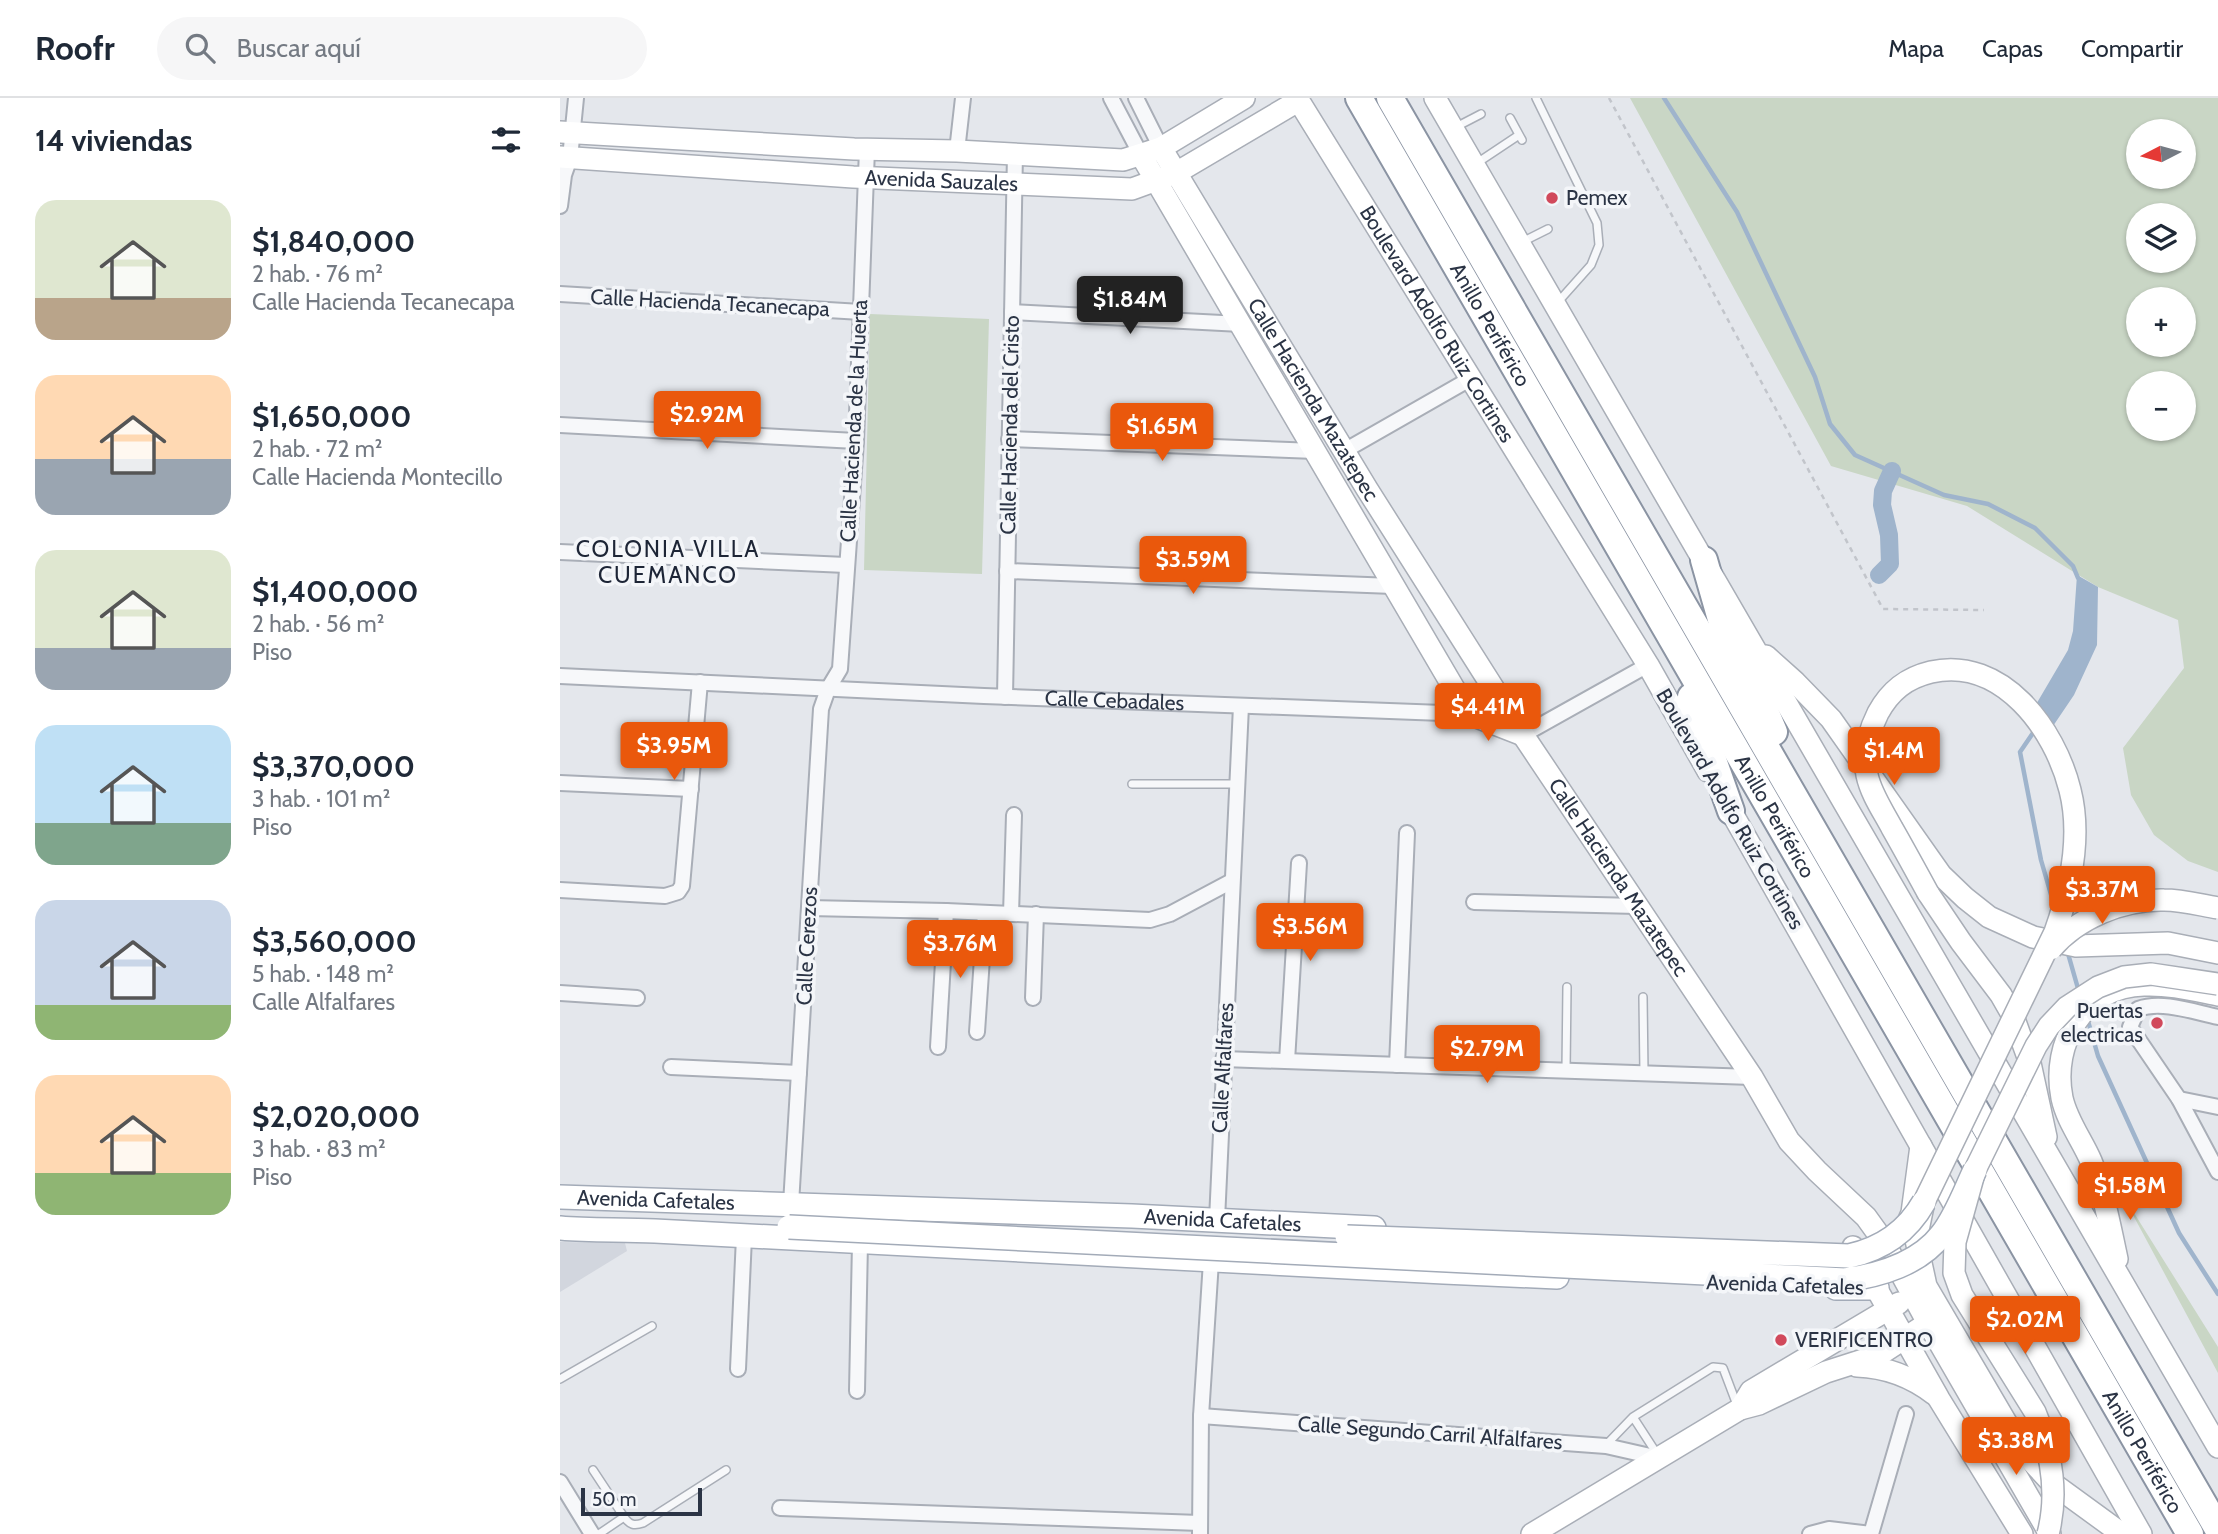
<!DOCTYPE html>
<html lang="es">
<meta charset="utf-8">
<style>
:root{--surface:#fff;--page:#f6f6f7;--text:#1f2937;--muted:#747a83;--line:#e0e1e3;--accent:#ea580c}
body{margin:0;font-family:Cabin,sans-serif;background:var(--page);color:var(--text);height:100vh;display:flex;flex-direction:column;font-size:26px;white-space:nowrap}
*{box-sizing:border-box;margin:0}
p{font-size:23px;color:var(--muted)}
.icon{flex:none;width:38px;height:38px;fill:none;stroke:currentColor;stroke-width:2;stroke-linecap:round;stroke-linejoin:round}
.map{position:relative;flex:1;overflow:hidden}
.drawer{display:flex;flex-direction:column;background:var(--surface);width:560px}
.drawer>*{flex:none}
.needle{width:46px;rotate:264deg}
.tools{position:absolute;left:1566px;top:21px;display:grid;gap:14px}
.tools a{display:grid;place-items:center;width:70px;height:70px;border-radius:50%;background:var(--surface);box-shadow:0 2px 5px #0004;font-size:35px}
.scale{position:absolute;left:21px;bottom:18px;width:121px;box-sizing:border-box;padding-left:7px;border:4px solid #2b3445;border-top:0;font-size:19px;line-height:24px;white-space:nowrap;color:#2b3445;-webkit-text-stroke:5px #f4f6f9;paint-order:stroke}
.price{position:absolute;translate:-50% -60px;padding:0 16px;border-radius:7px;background:var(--accent);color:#fff;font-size:23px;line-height:46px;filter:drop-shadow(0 2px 4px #0008)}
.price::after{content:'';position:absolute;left:50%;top:42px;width:21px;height:16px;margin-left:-10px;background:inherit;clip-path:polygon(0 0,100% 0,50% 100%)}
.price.current{background:#222;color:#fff}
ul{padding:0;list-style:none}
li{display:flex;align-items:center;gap:21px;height:175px;padding:0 35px}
li span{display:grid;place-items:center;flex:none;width:196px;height:140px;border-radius:21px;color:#555}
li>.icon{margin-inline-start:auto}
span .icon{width:84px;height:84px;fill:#fffc;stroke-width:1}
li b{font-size:30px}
h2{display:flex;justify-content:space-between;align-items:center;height:84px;padding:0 35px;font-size:30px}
header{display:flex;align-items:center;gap:42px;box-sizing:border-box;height:98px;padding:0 35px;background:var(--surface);border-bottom:2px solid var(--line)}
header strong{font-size:33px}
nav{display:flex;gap:38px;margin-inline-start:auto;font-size:24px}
.search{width:490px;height:63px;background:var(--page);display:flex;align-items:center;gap:18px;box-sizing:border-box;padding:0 24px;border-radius:38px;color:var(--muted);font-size:26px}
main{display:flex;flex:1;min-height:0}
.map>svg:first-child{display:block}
.built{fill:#d2d6de}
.green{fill:#c9d6c5;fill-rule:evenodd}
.water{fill:#9fb4cc}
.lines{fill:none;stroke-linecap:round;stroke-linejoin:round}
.stream{stroke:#9fb4cc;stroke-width:4.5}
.canal{stroke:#9fb4cc;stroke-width:18}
.lane-casing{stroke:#a9aeb7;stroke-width:10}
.street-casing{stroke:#a9aeb7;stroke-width:18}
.secondary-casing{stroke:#a9aeb7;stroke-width:24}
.primary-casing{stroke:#a3abb8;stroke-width:26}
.highway-casing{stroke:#8b94a3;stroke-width:30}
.path{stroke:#c2c5cb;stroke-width:2.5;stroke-dasharray:5 5;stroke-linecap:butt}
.lane{stroke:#f7f8fa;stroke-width:7}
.street{stroke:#f7f8fa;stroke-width:14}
.secondary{stroke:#fff;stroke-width:21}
.primary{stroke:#fff;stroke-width:23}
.highway{stroke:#fff;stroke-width:26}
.secondary-bridge-casing{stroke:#a9aeb7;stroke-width:24;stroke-linecap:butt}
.primary-bridge-casing{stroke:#a3abb8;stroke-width:26;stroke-linecap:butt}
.secondary-bridge{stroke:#fff;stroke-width:21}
.primary-bridge{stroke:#fff;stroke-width:23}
.poi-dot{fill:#d1495b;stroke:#f4f6f9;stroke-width:2.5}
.labels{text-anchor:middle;stroke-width:7;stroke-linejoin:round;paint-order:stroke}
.street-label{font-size:21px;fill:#2b3445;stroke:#f4f6f9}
.poi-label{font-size:21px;fill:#2b3445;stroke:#f4f6f9;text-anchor:start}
.neighbourhood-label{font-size:23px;letter-spacing:2px;fill:#1d2536;stroke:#f4f6f9}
</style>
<header>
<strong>Roofr</strong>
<div class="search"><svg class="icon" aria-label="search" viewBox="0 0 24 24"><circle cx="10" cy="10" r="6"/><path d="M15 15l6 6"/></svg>Buscar aquí</div>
<nav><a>Mapa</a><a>Capas</a><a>Compartir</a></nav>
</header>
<main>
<section class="drawer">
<h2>14 viviendas<svg class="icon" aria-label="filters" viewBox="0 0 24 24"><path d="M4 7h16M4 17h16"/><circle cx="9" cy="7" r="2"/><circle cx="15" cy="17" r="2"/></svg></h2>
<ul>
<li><span style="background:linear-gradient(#dfe7d0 70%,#b9a48a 0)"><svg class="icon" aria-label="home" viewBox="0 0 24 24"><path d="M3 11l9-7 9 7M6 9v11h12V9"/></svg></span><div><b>$1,840,000</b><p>2 hab. · 76 m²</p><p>Calle Hacienda Tecanecapa</p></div></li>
<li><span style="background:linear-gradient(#ffd9b3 60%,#9aa5b1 0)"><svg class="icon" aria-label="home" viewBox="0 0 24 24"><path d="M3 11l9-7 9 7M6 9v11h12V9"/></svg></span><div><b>$1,650,000</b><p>2 hab. · 72 m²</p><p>Calle Hacienda Montecillo</p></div></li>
<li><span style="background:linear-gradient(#dfe7d0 70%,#9aa5b1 0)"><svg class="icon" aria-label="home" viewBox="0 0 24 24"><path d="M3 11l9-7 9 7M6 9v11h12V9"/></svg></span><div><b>$1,400,000</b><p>2 hab. · 56 m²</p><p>Piso</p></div></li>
<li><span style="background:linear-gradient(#bfe0f5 70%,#7fa58c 0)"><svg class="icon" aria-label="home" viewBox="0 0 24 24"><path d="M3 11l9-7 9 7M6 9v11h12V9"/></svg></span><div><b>$3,370,000</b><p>3 hab. · 101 m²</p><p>Piso</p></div></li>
<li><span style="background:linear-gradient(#c9d6e8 75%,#8fb573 0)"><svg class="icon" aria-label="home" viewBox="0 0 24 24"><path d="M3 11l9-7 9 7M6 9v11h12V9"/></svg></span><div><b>$3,560,000</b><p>5 hab. · 148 m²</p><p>Calle Alfalfares</p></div></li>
<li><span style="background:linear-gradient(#ffd9b3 70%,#8fb573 0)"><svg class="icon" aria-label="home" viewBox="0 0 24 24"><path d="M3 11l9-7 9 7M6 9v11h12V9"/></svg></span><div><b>$2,020,000</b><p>3 hab. · 83 m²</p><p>Piso</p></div></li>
</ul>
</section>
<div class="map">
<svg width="1658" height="1436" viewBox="0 0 1658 1436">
<rect width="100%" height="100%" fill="#e4e7ec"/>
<path class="built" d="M0 1144 65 1145 67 1153 0 1194Z"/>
<path class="green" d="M1070 0H1658V774L1628 763 1594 737 1571 697 1563 650 1624 570 1618 522 1538 489 1407 408 1271 368ZM1578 33H1624V79H1578ZM1578 117H1624V163H1578ZM1578 201H1624V247H1578ZM1578 285H1624V331H1578Z
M310 216 429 221 422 476 304 472Z
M1559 1091 1658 1249V1275Z"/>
<path class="water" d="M1517 477 1538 489 1537 547 1514 597 1489 634 1471 615 1508 552 1513 533Z"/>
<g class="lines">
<path class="stream" d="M1104 0 1177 114 1255 279 1270 326 1295 357 1384 397 1428 406 1475 430 1513 468 1518 480
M1475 632 1460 654 1481 762 1494 807
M1507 852 1519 894
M1528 923 1538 958 1619 1135 1658 1196"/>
<path class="canal" d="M1319 477 1330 466 1329 437 1322 407 1323 393 1332 373"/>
<defs>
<path id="lane" d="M976 0 1037 125 1039 147 1031 167 998 204
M950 20 962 42
M894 30 921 16
M917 65 959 37
M960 145 988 131
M572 686H677
M1083 899 1084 975
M1006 972 1007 889
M0 1281 92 1228
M1073 1319 1097 1356
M1046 1347 1073 1319 1153 1269 1163 1270 1177 1307
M33 1372 64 1419
M39 1436 64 1419C70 1427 74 1428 83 1425L166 1372"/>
<g id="street">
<path d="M551 0 581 57"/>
<path d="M576 0 601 50"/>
<path d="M397 53 403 0"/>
<path d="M0 108 4 77 10 60 16 0"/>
<path d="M0 196 301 214"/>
<path d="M452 214 681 226"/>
<path d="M0 327 296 343"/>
<path d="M449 341 755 353"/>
<path d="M784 353 910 281"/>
<path d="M0 454 286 467"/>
<path d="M447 473 833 488"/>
<path id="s1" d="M0 578 424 598 909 616"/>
<path d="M445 599 455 55"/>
<path d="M963 637 1088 567"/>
<path d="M0 685 131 691"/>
<path d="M0 792 105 798 118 794 122 788 140 584"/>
<path d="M914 804 1077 808"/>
<path d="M249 810 386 813 590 822 610 816 672 783"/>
<path d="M451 816 454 717"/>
<path d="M0 895 77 900"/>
<path d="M473 900 476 816"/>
<path d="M1658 919C1634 914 1602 902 1578 911L1570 929 1619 1001 1658 1074"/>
<path d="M417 934 425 816"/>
<path d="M378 949 386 813"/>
<path d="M663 961 1192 979"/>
<path d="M727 963 739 765"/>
<path d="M837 967 847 735"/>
<path d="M111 969 239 975"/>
<path d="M1619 1001 1658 1009"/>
<path d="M231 1106 261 611 268 591 280 571 296 343 307 51"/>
<path d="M657 1122 681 608"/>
<path d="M178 1271 184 1139"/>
<path d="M297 1293 300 1145"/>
<path d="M641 1318 1046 1348 1099 1360"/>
<path d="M0 1384 32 1436"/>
<path d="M220 1410 640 1425"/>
<path d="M640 1436 641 1318 651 1163"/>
<path d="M1250 1436 1269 1431 1311 1436"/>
<path d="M1311 1436 1346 1316"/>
</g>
<g id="secondary">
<path id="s2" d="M737 0 1088 567 1148 673"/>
<path d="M875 0 1658 1349"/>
<path d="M0 34 294 51 397 53 563 62 601 50 684 0"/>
<path id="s3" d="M601 50 807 391 963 637 1192 979 1229 1043 1257 1073 1306 1119 1324 1144 1368 1225 1490 1436"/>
<path d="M581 57 909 616 963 637"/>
<path id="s4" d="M0 59 293 79 572 91 616 75 738 3"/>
<path d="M1206 558 1235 584 1271 621 1381 777 1405 800 1429 819 1473 839 1516 848 1608 845 1658 855"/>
<path d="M1164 701 1581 1436"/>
<path d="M1368 795 1401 844 1441 897 1453 918 1470 965 1486 1039"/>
<path d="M1363 1108 1356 1142 1366 1188 1464 1355 1492 1385 1562 1436"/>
<path d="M1349 1122 1352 1115 1361 1048"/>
<path d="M1293 1149 1379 1301 1462 1436"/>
<path d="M1557 1161C1550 1129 1544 1094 1531 1063 1522 1042 1507 1023 1502 1000 1491 945 1524 888 1584 887 1609 886 1633 892 1658 897"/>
<path d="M1297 1268C1325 1269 1352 1279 1374 1296"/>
<path d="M1180 1311 1191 1293 1339 1205"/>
<path d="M972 1436 1180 1311 1199 1306 1266 1274 1319 1257 1368 1225"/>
</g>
<g id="primary">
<path id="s5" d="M0 1099 572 1118 814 1130"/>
<path d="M0 1130C32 1133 63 1131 95 1133 395 1150 696 1166 997 1179"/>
<path d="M1276 1190H1317"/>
</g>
<g id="highway">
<path id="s6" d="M799 0 1630 1436"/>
<path d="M830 0 1658 1431"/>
<path d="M1144 462 1162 525 1196 592 1214 634"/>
<path d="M1131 599 1171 713"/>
</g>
</defs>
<use href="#lane" class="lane-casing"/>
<use href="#street" class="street-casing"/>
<use href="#secondary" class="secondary-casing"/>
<use href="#primary" class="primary-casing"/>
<use href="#highway" class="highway-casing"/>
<path class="path" d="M1049 0 1323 511 1424 512"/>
<use href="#lane" class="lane"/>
<use href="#street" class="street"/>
<use href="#secondary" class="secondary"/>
<use href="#primary" class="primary"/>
<use href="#highway" class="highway"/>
<defs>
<path id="secondary-bridge" d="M1491 851C1517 820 1563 801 1604 802 1622 802 1640 807 1658 810
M1364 1104 1495 834C1511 789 1522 739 1510 692 1495 631 1442 558 1371 574 1346 580 1330 593 1318 615 1308 635 1303 655 1307 677 1311 696 1323 713 1332 730 1344 751 1356 773 1368 795
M1488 1436C1499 1394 1491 1353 1475 1314L1402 1197 1394 1175 1395 1144 1415 1072 1476 948 1489 928 1507 909 1538 889 1564 879 1591 876 1658 886"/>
<path id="primary-bridge" d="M229 1129 1285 1182C1321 1177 1359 1166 1382 1136 1396 1118 1405 1093 1415 1072
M787 1139 1289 1158C1322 1151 1347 1134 1364 1104"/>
</defs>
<use href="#secondary-bridge" class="secondary-bridge-casing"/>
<use href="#primary-bridge" class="primary-bridge-casing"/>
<use href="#secondary-bridge" class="secondary-bridge"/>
<use href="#primary-bridge" class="primary-bridge"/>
</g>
<g class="poi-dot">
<circle cx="992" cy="100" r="7"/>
<circle cx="1597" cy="925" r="7"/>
<circle cx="1221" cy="1242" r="7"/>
</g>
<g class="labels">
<g class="street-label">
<text dy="7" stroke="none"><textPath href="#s4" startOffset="382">Avenida Sauzales</textPath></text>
<text transform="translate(150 205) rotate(3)" y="7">Calle Hacienda Tecanecapa</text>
<text dy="7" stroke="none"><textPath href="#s2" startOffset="266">Boulevard Adolfo Ruiz Cortines</textPath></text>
<text dy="7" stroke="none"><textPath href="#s6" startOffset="262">Anillo Periférico</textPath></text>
<text dy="7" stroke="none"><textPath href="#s3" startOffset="294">Calle Hacienda Mazatepec</textPath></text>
<text transform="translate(294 323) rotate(-87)" y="7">Calle Hacienda de la Huerta</text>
<text transform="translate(450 327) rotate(-89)" y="7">Calle Hacienda del Cristo</text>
<text dy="7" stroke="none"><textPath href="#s1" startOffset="555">Calle Cebadales</textPath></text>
<text transform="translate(1170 711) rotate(60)" y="7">Boulevard Adolfo Ruiz Cortines</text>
<text dy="7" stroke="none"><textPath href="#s6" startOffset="830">Anillo Periférico</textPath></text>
<text dy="7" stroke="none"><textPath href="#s3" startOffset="861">Calle Hacienda Mazatepec</textPath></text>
<text transform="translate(247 848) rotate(-87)" y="7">Calle Cerezos</text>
<text transform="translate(663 970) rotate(-87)" y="7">Calle Alfalfares</text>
<text dy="7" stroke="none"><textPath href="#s5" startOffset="96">Avenida Cafetales</textPath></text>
<text dy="7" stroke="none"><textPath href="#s5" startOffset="663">Avenida Cafetales</textPath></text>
<text transform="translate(1225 1187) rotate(2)" y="7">Avenida Cafetales</text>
<text transform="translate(870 1335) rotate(4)" y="7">Calle Segundo Carril Alfalfares</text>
<text dy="7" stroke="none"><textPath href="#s6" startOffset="1564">Anillo Periférico</textPath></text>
</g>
<g class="poi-label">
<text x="1006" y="107">Pemex</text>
<text x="1583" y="920" text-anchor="end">Puertas<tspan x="1583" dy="24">electricas</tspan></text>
<text x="1235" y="1249">VERIFICENTRO</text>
</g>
<g class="neighbourhood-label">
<text x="108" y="459">COLONIA VILLA<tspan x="108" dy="26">CUEMANCO</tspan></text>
</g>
</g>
</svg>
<div class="tools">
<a><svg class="needle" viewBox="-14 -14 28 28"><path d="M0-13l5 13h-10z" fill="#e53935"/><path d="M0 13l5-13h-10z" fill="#747a83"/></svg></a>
<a><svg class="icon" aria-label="layers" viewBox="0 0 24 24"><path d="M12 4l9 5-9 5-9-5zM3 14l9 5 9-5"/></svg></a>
<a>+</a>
<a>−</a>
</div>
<div class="scale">50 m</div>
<b class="price current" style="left:570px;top:238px">$1.84M</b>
<b class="price" style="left:147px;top:353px">$2.92M</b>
<b class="price" style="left:602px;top:365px">$1.65M</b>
<b class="price" style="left:633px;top:498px">$3.59M</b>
<b class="price" style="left:928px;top:645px">$4.41M</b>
<b class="price" style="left:114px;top:684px">$3.95M</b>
<b class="price" style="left:1334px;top:689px">$1.4M</b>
<b class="price" style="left:1542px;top:828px">$3.37M</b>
<b class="price" style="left:750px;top:865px">$3.56M</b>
<b class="price" style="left:400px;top:882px">$3.76M</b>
<b class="price" style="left:927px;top:987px">$2.79M</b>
<b class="price" style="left:1570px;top:1124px">$1.58M</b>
<b class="price" style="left:1465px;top:1258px">$2.02M</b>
<b class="price" style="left:1456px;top:1379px">$3.38M</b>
</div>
</main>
